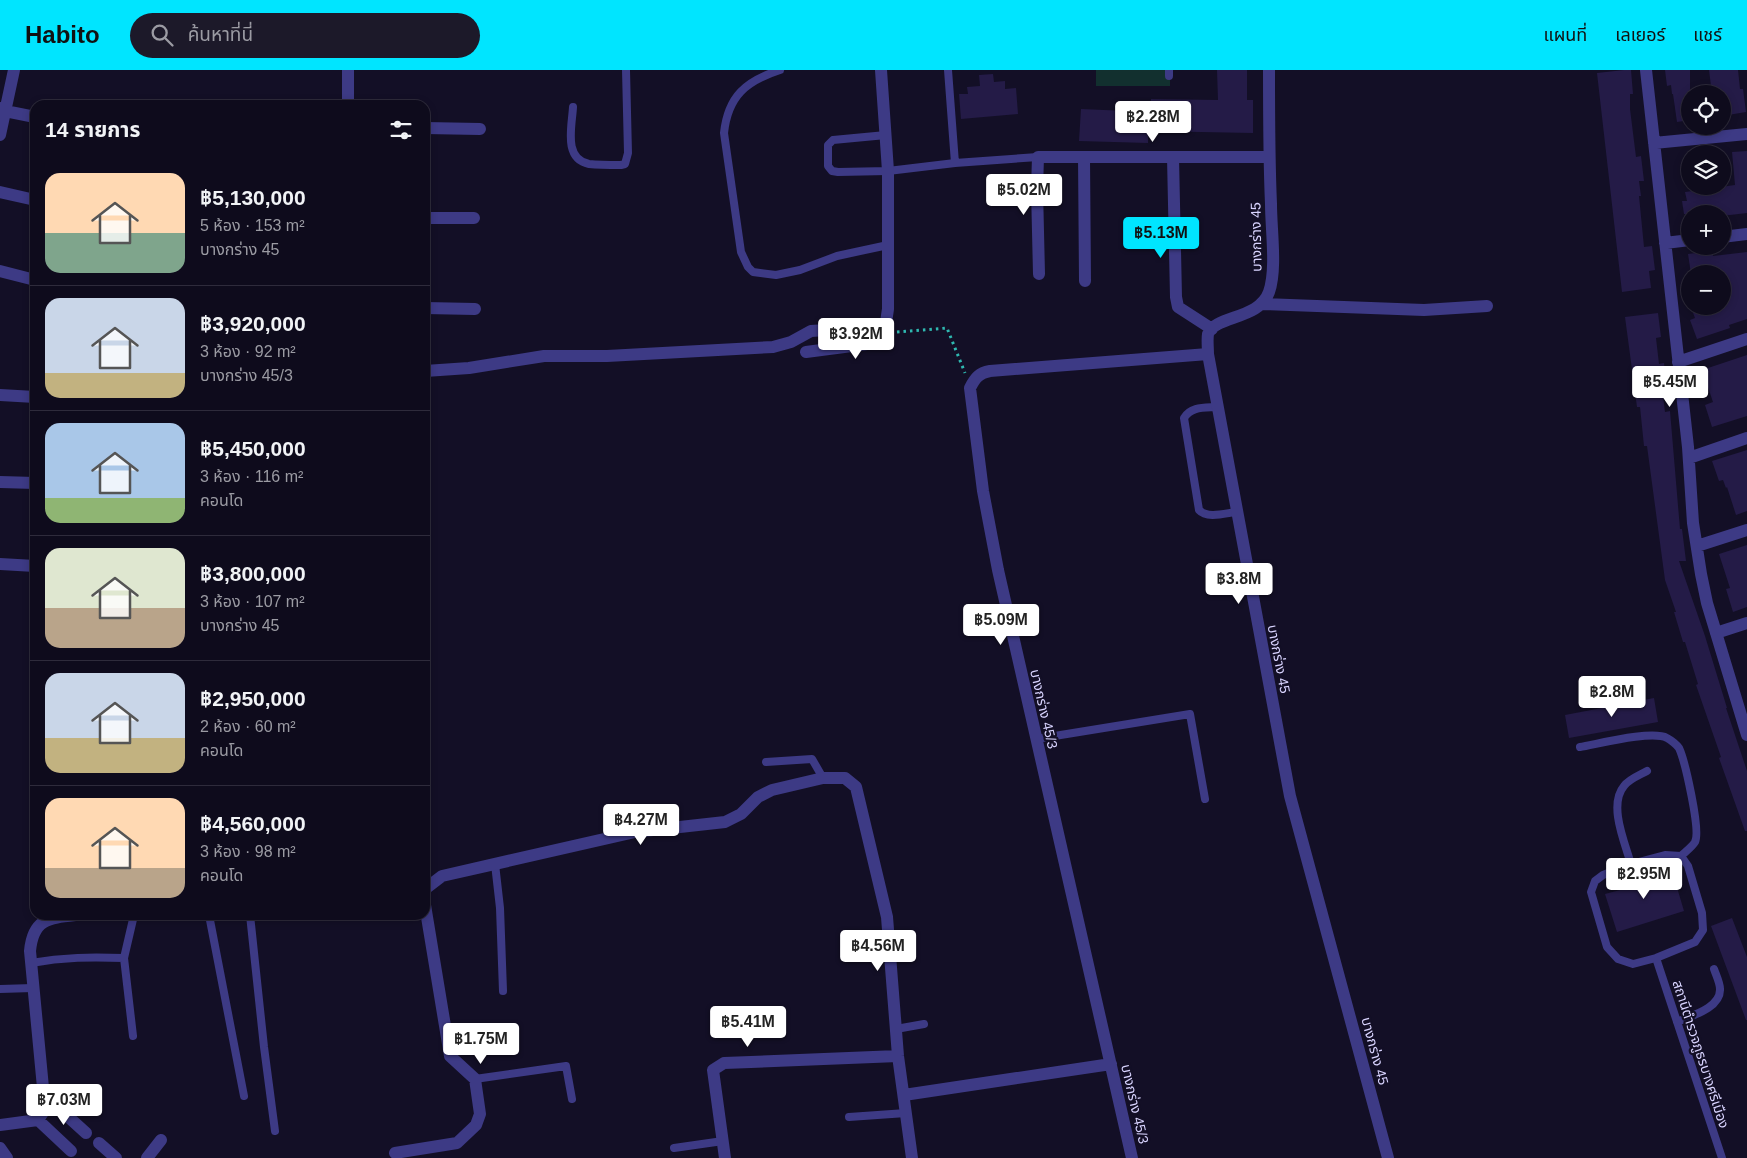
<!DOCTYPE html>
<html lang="th">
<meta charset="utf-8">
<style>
:root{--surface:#0e0b1c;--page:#1c1929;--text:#f1f3f6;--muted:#9b9ba3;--line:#2e2b3b;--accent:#00e5ff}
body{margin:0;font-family:Arial,"Noto Sans Thai",sans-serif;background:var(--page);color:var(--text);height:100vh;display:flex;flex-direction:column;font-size:19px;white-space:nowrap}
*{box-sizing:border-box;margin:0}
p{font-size:16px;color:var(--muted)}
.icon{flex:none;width:28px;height:28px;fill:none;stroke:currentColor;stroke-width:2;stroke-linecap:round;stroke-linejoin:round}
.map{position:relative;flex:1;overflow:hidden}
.drawer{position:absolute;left:30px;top:30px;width:400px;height:820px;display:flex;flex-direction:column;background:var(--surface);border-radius:15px;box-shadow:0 2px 8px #0003,0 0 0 1px var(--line)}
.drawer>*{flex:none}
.buttons{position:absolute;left:1681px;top:15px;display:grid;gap:10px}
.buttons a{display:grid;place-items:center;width:50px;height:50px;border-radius:50%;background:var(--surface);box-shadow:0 2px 8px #0003,0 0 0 1px var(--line);font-size:25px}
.price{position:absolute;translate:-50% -42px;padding:0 11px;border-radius:5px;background:#fff;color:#222;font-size:16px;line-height:32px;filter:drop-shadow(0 1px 2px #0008)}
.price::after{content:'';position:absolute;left:50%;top:30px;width:15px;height:11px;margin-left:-8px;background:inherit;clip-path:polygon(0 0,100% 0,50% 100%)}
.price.selected{background:var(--accent);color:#111}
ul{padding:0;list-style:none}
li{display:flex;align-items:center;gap:15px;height:125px;padding:0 15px}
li+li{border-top:1px solid var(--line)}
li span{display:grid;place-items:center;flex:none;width:140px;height:100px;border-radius:15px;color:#555}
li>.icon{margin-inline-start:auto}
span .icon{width:60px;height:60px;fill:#fffc;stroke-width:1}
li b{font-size:21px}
h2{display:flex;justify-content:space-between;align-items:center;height:60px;padding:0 15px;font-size:21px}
header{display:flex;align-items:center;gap:30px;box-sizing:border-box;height:70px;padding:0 25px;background:var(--accent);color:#111}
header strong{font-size:24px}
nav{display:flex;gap:28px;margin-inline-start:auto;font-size:18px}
.search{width:350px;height:45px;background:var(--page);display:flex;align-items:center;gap:12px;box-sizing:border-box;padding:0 18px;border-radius:28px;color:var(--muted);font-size:19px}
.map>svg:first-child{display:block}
.green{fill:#12302f}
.building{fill:#241b47}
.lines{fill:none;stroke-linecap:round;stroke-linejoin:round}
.path{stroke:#2fb8b0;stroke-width:3;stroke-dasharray:2.5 4;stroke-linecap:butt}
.lane{stroke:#3d3a85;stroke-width:8}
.street{stroke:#3d3a85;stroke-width:12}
.labels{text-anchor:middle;stroke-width:4.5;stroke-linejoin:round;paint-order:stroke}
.street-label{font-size:14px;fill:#d9d4ff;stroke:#130f26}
</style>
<header>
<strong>Habito</strong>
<div class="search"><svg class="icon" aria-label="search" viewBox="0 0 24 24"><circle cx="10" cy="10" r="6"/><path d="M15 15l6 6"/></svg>ค้นหาที่นี่</div>
<nav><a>แผนที่</a><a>เลเยอร์</a><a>แชร์</a></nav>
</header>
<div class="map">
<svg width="1747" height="1088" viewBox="0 0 1747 1088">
<rect width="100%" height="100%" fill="#130f26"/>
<path class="green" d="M1096 0H1170V16H1096Z"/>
<path class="building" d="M1217 0H1247V30H1253V63L1148 61V73L1079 71 1081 39 1150 42 1151 29 1218 30Z
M1624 0H1631L1633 24H1630V39L1636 87 1641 86 1644 111H1639L1641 126H1639L1644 177 1652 176 1655 200 1649 201 1651 218 1622 222 1597 3Z
M1665 0H1690V50L1677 52 1673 24H1672L1671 15 1667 16Z
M1709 0H1738L1740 19H1743L1746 42 1722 46V24H1712Z
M993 4 994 12 1005 11V19L1016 18 1018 44 961 49 959 24H968L967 17 980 16 979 5Z
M1747 81V143L1730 145 1684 144 1682 131H1687L1685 122 1735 115 1732 82Z
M1712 181 1713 186 1747 182V249L1729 255 1730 258 1697 269 1690 250 1695 248 1692 240 1703 236H1722V204H1691L1688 184Z
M1658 243 1661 267 1656 268 1659 294 1664 293 1667 318H1662L1665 342 1670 341 1680 459H1682L1686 491H1679L1705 566 1727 638H1726L1747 701V761H1745L1719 688 1721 687 1696 615 1698 614 1685 572H1683L1674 542H1676L1665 510 1647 376H1644L1640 337H1637L1625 247Z
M1747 285V346L1712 357 1705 335 1713 332 1702 300Z
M1747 380V441L1736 445 1727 417 1726 418 1723 410 1719 411 1712 391Z
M1747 475V537L1733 542 1726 519 1730 518 1719 484Z
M1654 628 1658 652 1569 668 1565 645Z
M1655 801 1658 808 1673 804 1684 841 1617 862 1605 824 1620 820 1618 812Z
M1732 848 1747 887V950H1746L1711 856Z"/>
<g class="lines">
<path class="path" d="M897 262 947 258 965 303"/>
<path class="lane" d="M780 0C746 11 728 26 724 63L741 182 748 197 753 202 776 205 800 200 837 186 888 175
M948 0 955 93
M1169 0V6
M573 37C572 56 563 89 589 94 599 95 611 95 621 95L625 94 628 83 626 0
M886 65 833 70 828 75V96L832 101 838 102 888 101 955 93 1038 87
M1218 337C1205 338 1191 336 1184 348L1199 440C1207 449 1226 443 1236 442
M1036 669 1190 644 1205 729
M1580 677C1598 674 1652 660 1667 668 1671 670 1677 675 1679 678 1685 691 1701 761 1695 772 1692 777 1685 782 1681 786
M766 692 812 689 823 708
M1665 785 1681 786 1688 796 1702 843 1703 860 1695 872 1656 888 1633 894 1618 889 1607 877 1591 822 1595 811 1603 805 1631 794Z
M495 794 500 838 503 921
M1631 794C1625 773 1608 735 1624 716 1629 709 1640 705 1647 701
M209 845 244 1026
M250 845 264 977 275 1061
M1656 888 1722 1088
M31 893C64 887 91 887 124 888
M0 919 33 918
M1677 952C1691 946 1721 938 1720 919 1720 913 1716 905 1714 899
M896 959 924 954
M133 966 124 888 134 845
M475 1009 566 996 572 1029
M849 1047 906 1043
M674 1078 723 1071"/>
<path class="street" d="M348 0V35
M1269 0C1269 45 1269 90 1271 134 1271 160 1277 199 1269 222 1259 250 1215 245 1208 264 1207 270 1208 278 1208 284L1290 726 1388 1088
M1646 0 1688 377 1693 453 1701 504 1707 533 1747 665
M0 38 5 41 35 47
M425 58 480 59
M0 65 14 0
M1654 73 1747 64
M1084 87 1085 211
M1173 87 1176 227 1178 237 1212 259
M0 122 35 130
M425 148H474
M1722 167 1747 164
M1665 173 1690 170
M0 201 35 210
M1039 204 1037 119 1038 87H1269
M1262 234 1424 240 1487 236
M425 238 475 239
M806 282 867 274 873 272 885 259
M1678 292 1747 269
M425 301 469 298 544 286H607L773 277 791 272 811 261 826 260 885 259 888 239V101L881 0
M0 325 35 327
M1689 388 1747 368
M0 412 35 413
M1697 476 1747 460
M0 494 35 496
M1716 563 1747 553
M425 819 442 806 635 762 725 752 741 744 758 727 772 720 823 708H845L856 717 887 847 898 986 912 1088
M904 1025 1111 994
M44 1028 53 1033 86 1063
M38 1050 71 1081
M0 1055 38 1050 44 1041V1028L30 881C33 849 48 848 77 845
M99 1073 116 1088
M0 1078 7 1088
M395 1083 457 1073 476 1055 480 1044 475 1009 450 986 425 835
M147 1088 161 1070
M725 1088 713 1000 724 993 898 986
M1132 1088 998 500 983 421 970 318C975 308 979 303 990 301L1208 284"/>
</g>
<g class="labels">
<g class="street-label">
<text transform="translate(1256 167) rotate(-91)" y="5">บางกร่าง 45</text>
<text transform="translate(1279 589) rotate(79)" y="5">บางกร่าง 45</text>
<text transform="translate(1044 639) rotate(77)" y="5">บางกร่าง 45/3</text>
<text transform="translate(1375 981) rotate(75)" y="5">บางกร่าง 45</text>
<text transform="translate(1701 984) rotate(72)" y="5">สถานีตำรวจภูธรบางศรีเมือง</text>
<text transform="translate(1135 1034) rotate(77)" y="5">บางกร่าง 45/3</text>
</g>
</g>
</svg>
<div class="buttons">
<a><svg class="icon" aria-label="locate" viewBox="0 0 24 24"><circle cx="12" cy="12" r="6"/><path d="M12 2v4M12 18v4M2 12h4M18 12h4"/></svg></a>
<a><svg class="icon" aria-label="layers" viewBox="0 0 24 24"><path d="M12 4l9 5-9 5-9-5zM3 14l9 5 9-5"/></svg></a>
<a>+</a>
<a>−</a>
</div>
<b class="price" style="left:1153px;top:73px">฿2.28M</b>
<b class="price" style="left:1024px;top:146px">฿5.02M</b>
<b class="price selected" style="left:1161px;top:189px">฿5.13M</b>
<b class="price" style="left:856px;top:290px">฿3.92M</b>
<b class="price" style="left:1670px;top:338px">฿5.45M</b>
<b class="price" style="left:1239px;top:535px">฿3.8M</b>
<b class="price" style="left:1001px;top:576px">฿5.09M</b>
<b class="price" style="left:1612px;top:648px">฿2.8M</b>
<b class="price" style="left:641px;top:776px">฿4.27M</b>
<b class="price" style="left:1644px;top:830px">฿2.95M</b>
<b class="price" style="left:878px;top:902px">฿4.56M</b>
<b class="price" style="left:748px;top:978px">฿5.41M</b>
<b class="price" style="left:481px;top:995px">฿1.75M</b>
<b class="price" style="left:64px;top:1056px">฿7.03M</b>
<section class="drawer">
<h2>14 รายการ<svg class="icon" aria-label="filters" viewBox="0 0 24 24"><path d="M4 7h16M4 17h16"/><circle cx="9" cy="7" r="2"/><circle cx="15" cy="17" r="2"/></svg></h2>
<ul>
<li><span style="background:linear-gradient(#ffd9b3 60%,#7fa58c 0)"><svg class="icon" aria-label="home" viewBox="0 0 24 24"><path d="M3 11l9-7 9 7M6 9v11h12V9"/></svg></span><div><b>฿5,130,000</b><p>5 ห้อง · 153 m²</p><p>บางกร่าง 45</p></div></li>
<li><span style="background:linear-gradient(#c9d6e8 75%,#c2b280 0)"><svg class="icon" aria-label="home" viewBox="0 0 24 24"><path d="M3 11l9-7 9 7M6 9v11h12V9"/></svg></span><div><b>฿3,920,000</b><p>3 ห้อง · 92 m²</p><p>บางกร่าง 45/3</p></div></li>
<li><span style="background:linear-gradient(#a9c7e8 75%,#8fb573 0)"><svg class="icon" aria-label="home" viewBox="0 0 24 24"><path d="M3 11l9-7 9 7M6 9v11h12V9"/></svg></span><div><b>฿5,450,000</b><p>3 ห้อง · 116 m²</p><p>คอนโด</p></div></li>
<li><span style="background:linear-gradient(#dfe7d0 60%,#b9a48a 0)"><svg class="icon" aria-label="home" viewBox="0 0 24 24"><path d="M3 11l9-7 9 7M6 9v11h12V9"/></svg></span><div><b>฿3,800,000</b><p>3 ห้อง · 107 m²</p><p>บางกร่าง 45</p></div></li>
<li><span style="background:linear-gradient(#c9d6e8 65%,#c2b280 0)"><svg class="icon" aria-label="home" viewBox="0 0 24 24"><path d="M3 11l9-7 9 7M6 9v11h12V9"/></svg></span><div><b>฿2,950,000</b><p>2 ห้อง · 60 m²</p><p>คอนโด</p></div></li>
<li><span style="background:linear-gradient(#ffd9b3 70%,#b9a48a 0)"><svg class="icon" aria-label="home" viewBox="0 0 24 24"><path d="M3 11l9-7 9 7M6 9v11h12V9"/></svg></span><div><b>฿4,560,000</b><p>3 ห้อง · 98 m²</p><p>คอนโด</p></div></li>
</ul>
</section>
</div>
